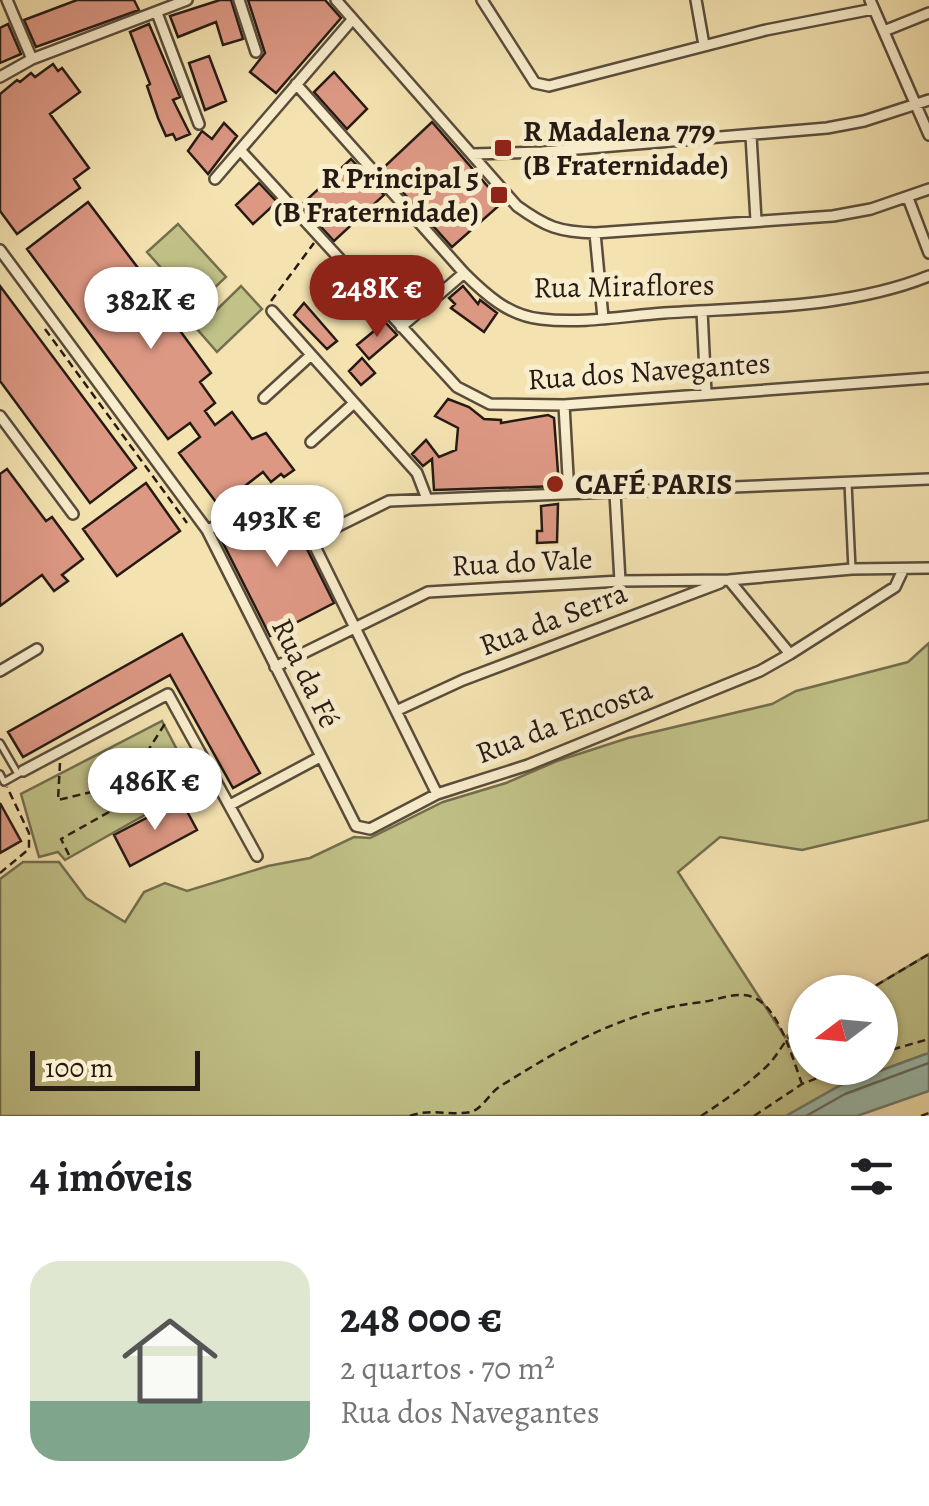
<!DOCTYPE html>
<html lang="pt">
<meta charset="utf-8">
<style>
:root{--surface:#fff;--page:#f6f6f6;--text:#202124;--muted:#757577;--accent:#8f2418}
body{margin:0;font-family:Alegreya,serif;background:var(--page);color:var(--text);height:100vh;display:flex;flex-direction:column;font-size:38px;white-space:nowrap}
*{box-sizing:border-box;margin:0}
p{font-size:32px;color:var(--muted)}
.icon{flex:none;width:55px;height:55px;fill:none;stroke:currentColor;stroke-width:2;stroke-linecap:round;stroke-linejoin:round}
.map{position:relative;height:1116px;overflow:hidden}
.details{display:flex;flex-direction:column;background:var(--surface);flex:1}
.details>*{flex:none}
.needle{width:65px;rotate:254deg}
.fabs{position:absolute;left:788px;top:975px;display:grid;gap:20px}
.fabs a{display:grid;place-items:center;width:110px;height:110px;border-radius:50%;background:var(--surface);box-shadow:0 2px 8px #0004;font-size:50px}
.scale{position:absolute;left:30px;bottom:25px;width:170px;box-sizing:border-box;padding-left:10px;border:5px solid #251a14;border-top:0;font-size:28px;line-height:35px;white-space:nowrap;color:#251a14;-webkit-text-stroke:8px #f8edcc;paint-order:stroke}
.price{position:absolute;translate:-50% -85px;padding:0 22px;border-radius:35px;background:#fff;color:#222;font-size:32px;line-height:65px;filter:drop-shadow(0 2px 5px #0008)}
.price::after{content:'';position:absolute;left:50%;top:60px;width:30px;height:22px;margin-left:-15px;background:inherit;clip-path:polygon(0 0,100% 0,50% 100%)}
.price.selected{background:var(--accent);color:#fff}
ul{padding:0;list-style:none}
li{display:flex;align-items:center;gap:30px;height:250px;padding:0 30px}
li span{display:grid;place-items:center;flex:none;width:280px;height:200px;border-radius:30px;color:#555}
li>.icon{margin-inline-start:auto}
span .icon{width:120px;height:120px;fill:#fffc;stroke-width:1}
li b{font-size:42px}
h2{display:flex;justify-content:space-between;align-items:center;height:120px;padding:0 30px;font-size:42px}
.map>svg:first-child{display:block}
.green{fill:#c1c288;stroke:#736e4e;stroke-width:2.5}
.water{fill:#9cbeaf;stroke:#6c7c71;stroke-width:2.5}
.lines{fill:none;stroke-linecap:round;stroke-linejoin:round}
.shore{stroke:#606c62;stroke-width:2.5}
.building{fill:#dd9884;stroke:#251a14;stroke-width:2.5}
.service-casing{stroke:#594c3b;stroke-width:10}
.minor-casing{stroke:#594c3b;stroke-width:14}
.path{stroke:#251a14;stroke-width:2.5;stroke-dasharray:8 5;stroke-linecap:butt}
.service{stroke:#f8edcc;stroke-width:5}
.minor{stroke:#f8edcc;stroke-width:9}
.poi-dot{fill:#8f2418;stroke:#f8edcc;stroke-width:4}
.labels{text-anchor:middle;stroke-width:10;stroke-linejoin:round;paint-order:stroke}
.poi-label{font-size:30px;font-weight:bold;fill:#251a14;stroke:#f8edcc;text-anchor:start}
.street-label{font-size:30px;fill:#251a14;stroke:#f8edcc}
</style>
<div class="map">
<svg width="929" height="1116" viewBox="0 0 929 1116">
<rect width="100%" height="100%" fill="#f4e3b1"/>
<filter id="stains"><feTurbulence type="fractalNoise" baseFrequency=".002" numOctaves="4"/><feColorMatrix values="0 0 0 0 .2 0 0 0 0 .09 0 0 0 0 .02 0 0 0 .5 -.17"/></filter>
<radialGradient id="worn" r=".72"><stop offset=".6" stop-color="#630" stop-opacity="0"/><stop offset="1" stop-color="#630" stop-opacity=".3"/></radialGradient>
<path class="green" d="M178 224 226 277 195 306 147 252Z
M241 286 262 309 217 352 197 329Z
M929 643V820L802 850 720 837 678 872 785 1037 805 1025V1068H880V992H865L929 954V1053L841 1085 786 1116H0V879L23 862H59L86 898 125 922 144 892 165 883 187 891 268 866 310 858 354 837 370 838 443 802 506 783 557 761 628 738 772 704 796 691 908 662Z
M162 721 196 786 65 860 58 852 39 857 21 794Z"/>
<path class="water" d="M929 1053V1091L857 1116H786L841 1085Z"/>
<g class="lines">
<path class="shore" d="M806 1116 845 1094 929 1063"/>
</g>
<path class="building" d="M77 0H134L139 10 36 47 24 20Z
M220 0H231L243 39 223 45 216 22 178 37 170 16Z
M248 0H325L341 18 276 93 250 72 265 53Z
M8 24 21 54 0 63V28Z
M149 24 180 97 173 100 190 134 176 140 173 134 166 136 158 118 147 86 150 84 130 32Z
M209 56 226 101 205 110 189 63Z
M53 64 58 71 62 68 80 92 50 114 89 168 74 179 80 188 17 234 0 211V94L17 80 20 82 31 73 35 77Z
M334 72 367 109 347 129 314 92Z
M432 122 502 203 452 247 382 169Z
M224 123 237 136 208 174 188 151 202 131 212 139Z
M351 159 384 195 334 241 301 205Z
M259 183 277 202 253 224 236 205Z
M88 202 182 326 178 328 211 373 200 382 215 403 205 411 215 425 232 412 252 439 266 433 294 470 284 477 281 474 271 482 263 472 219 506 179 453 200 437 190 423 168 439 27 249Z
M0 286 136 468 90 503 0 381Z
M463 286 478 304 480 300 497 313 484 332 451 308 455 304 449 298Z
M304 303 337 341 327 349 294 315Z
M385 322 397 335 369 359 357 345Z
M362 358 375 373 361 385 349 371Z
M448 399 469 407 484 419 501 420V423L548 415 554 418 559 486 434 490 432 459 423 466 412 454 426 440 439 457 456 450 458 428 435 416Z
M7 469 46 521 52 517 83 559 62 575 68 581 54 591 42 575 0 606V474Z
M146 483 180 531 117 576 83 529Z
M558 504 557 542 537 543V531H542L541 506Z
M285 505 334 603 270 636 220 537Z
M182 634 260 773 233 788 170 675 23 757 8 732Z
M181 800 197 830 130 866 114 835Z
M0 803 21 841 0 853Z"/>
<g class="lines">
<defs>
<path id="service" d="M848 483 852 569
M0 743 18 774
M0 774 4 782 20 773"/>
<path id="minor" d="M7 0 32 59
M239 0 256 52
M336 0 517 206C546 227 559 232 595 233L833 216 871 209 929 189
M482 0 535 83 549 86 766 30 873 9
M696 0 704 45
M870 0 929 135
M157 13 199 124
M884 31 929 13
M0 77 32 59 187 0
M296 84 464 273C486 295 509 316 541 319 581 324 624 316 664 313 751 307 847 309 929 276
M751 136 756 220
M241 151 457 387 490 404 564 405 929 378
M472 154 542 152 827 128 864 121 929 100
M215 179 352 20
M908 198 929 253
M595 233 603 318
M0 250 207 530 356 826 370 829 437 794 528 765 760 671 790 654
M272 311 417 473 427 499
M702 311 706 393
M401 327 464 273
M264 398 311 355
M564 405 569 494
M0 416 73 514
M311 442 354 403
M615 493 620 581
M207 530 289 494 437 794
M312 539 389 501 929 479
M903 570 895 587 790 654 729 580 852 569 929 568
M275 667 428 592 620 581 729 580
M0 671 37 649
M398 710 463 680 720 583
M23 771 168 694 257 856
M230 805 320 757"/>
</defs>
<use href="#service" class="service-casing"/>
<use href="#minor" class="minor-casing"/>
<path class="path" d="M271 301 314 243
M45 329 187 523
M60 763 58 800 191 768
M69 855 61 839 109 812 166 722
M0 873 29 849V833L7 787
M865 992 929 954
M880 1053 929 1039
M410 1116C430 1108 452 1116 471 1112 483 1108 489 1094 499 1087 565 1046 623 1011 702 1002 719 1000 738 990 755 998 780 1010 793 1060 802 1084
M701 1116C724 1101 747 1085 767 1066 783 1050 783 1037 805 1025
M754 1116 802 1084 843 1068
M921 1116 929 1113"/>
<use href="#service" class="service"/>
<use href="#minor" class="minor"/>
</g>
<g class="poi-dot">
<rect x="493" y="138" width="20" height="20" rx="5"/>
<rect x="489" y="185" width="20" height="20" rx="5"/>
<circle cx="555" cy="484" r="10"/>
</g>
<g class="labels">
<g class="poi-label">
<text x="523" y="141">R Madalena 779<tspan x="523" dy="34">(B Fraternidade)</tspan></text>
<text x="479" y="188" text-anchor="end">R Principal 5<tspan x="479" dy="34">(B Fraternidade)</tspan></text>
<text x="575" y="494">CAFÉ PARIS</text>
</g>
<g class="street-label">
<text transform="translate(624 286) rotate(-1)" y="10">Rua Miraflores</text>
<text transform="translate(649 371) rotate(-4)" y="10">Rua dos Navegantes</text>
<text transform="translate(522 562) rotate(-3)" y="10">Rua do Vale</text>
<text transform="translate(553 619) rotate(-21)" y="10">Rua da Serra</text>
<text transform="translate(306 673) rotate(64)" y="10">Rua da Fé</text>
<text transform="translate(564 721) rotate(-21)" y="10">Rua da Encosta</text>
</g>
</g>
<rect width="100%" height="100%" filter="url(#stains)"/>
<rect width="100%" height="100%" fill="url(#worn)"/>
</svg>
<div class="fabs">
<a><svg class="needle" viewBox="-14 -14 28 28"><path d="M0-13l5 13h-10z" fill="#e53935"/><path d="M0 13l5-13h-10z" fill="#757577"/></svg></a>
</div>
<div class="scale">100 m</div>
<b class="price selected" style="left:377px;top:340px">248K €</b>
<b class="price" style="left:151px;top:352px">382K €</b>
<b class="price" style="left:277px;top:570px">493K €</b>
<b class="price" style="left:155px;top:833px">486K €</b>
</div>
<section class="details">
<h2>4 imóveis<svg class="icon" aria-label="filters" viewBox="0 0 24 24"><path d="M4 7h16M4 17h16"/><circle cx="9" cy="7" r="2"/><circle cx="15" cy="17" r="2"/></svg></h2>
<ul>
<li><span style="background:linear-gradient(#dfe7d0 70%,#7fa58c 0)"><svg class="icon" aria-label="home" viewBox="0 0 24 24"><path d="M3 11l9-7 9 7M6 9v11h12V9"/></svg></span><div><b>248 000 €</b><p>2 quartos · 70 m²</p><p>Rua dos Navegantes</p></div></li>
</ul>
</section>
